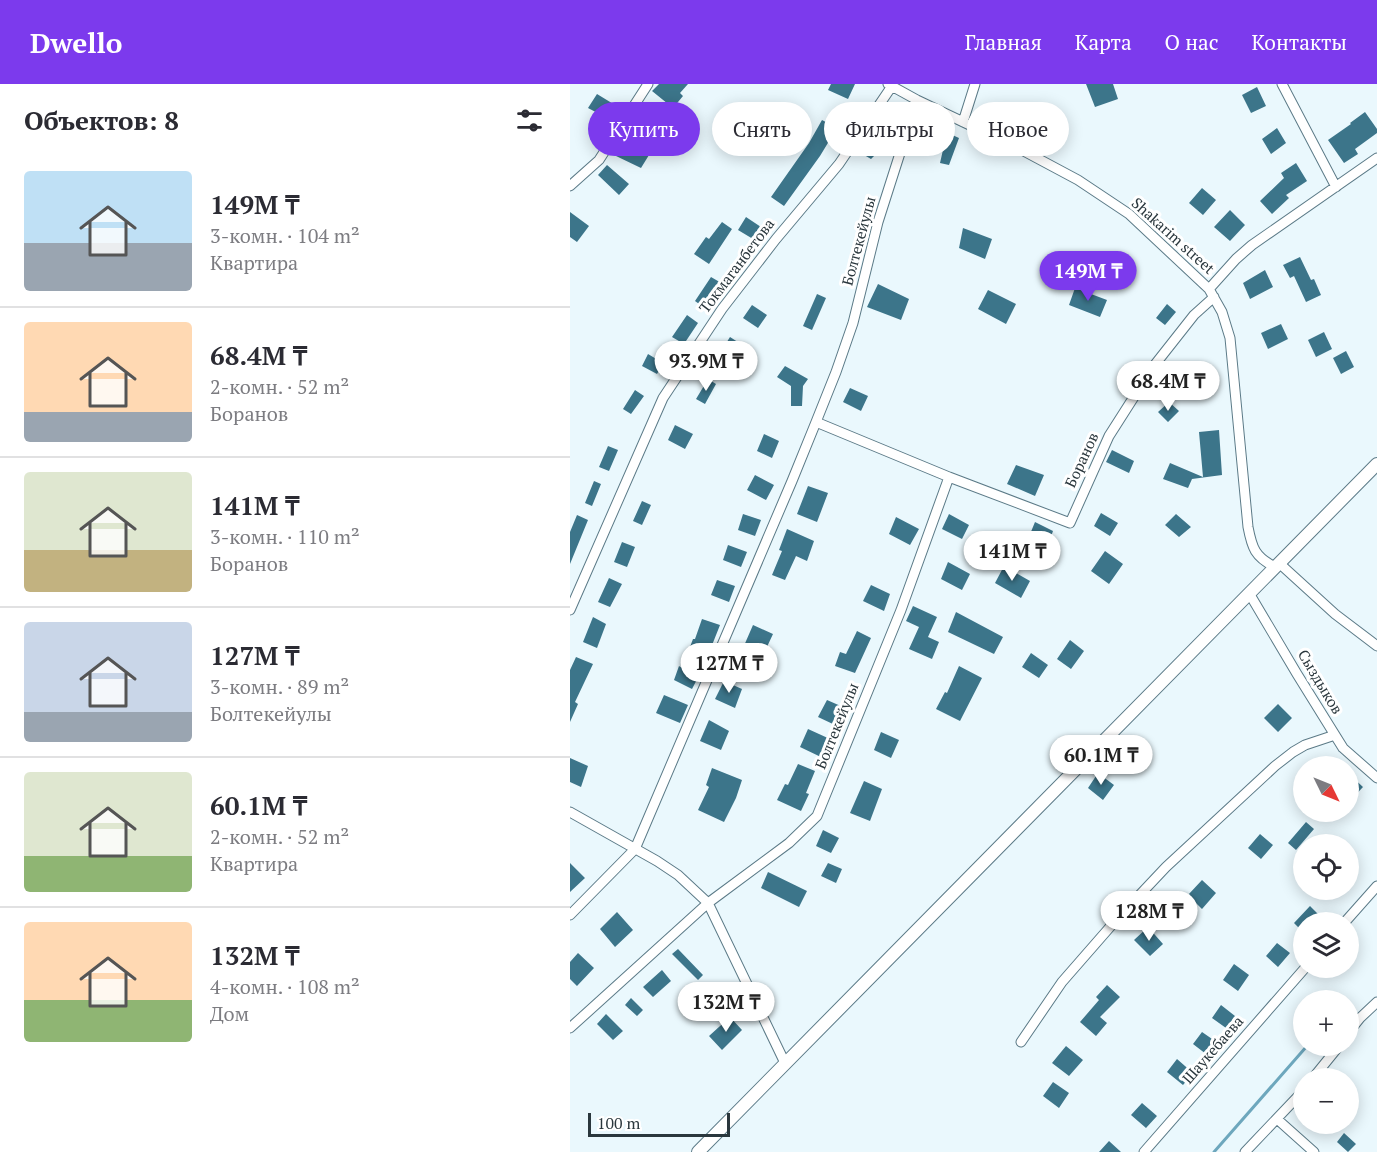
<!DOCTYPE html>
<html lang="ru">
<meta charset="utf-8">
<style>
:root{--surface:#fff;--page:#f2f2f3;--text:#2b2b33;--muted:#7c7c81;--line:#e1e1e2;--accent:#7c3aed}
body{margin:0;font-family:"PT Serif",serif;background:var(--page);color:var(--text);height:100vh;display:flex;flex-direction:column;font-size:22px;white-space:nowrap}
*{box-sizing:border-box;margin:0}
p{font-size:20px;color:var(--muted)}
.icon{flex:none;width:33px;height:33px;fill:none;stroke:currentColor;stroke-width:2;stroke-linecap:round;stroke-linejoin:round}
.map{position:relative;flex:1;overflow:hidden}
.drawer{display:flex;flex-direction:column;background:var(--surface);width:570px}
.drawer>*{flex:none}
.guide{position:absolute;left:18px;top:18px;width:570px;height:54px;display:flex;gap:12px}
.needle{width:39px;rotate:133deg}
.fabs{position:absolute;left:723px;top:672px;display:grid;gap:12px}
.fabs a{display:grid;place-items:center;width:66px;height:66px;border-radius:50%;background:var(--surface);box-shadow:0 3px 15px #0003;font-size:30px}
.scale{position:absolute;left:18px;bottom:15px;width:142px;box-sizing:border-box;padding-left:6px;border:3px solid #2a373d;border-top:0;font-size:16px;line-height:21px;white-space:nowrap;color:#2a373d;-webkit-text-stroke:4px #fff;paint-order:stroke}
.price{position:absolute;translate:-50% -51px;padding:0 14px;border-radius:21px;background:#fff;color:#222;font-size:20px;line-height:39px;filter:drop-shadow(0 2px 3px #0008)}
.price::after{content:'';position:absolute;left:50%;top:36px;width:18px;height:14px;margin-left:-9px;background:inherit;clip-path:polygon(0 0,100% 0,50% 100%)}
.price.on{background:var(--accent);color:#fff}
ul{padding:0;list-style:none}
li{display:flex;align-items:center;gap:18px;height:150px;padding:0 24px}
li+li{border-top:2px solid var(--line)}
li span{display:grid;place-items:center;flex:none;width:168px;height:120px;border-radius:6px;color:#555}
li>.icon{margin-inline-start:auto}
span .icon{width:72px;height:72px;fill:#fffc;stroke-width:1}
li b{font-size:26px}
h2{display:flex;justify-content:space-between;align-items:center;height:72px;padding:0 24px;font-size:26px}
.chip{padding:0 21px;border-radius:27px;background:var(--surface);box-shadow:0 3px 15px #0003;font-size:21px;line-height:54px}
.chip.on{background:var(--accent);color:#fff}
header{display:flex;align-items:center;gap:36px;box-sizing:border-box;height:84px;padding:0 30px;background:var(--accent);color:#fff}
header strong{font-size:28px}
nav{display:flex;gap:33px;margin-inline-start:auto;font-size:21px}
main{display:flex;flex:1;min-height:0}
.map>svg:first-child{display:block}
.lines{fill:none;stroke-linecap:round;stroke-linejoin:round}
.stream{stroke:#6da7bd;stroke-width:3}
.building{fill:#3c758a}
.minor-casing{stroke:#5b7a87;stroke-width:11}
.major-casing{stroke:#5b7a87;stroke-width:14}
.minor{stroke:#fff;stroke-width:9}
.major{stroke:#fff;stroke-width:12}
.labels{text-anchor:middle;stroke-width:6;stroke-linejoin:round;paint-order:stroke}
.street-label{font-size:15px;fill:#2a373d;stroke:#fff}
</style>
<header>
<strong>Dwello</strong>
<nav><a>Главная</a><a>Карта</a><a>О нас</a><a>Контакты</a></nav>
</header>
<main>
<section class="drawer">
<h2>Объектов: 8<svg class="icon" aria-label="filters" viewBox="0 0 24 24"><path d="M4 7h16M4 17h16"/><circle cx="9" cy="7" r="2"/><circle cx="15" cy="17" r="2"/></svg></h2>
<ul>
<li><span style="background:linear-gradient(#bfe0f5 60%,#9aa5b1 0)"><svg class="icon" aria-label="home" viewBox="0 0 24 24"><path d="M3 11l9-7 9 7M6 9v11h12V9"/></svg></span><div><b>149M ₸</b><p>3-комн. · 104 m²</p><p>Квартира</p></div></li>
<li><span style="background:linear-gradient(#ffd9b3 75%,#9aa5b1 0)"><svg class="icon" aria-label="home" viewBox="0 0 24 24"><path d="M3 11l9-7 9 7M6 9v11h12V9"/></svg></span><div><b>68.4M ₸</b><p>2-комн. · 52 m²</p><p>Боранов</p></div></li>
<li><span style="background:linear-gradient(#dfe7d0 65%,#c2b280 0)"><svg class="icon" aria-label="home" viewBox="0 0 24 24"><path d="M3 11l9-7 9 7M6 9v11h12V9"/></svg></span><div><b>141M ₸</b><p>3-комн. · 110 m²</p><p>Боранов</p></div></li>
<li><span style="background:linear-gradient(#c9d6e8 75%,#9aa5b1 0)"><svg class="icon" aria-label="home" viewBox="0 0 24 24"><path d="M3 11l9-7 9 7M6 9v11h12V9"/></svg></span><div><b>127M ₸</b><p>3-комн. · 89 m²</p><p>Болтекейулы</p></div></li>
<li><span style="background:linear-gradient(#dfe7d0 70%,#8fb573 0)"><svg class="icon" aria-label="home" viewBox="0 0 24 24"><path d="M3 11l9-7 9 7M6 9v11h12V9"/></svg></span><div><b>60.1M ₸</b><p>2-комн. · 52 m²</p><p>Квартира</p></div></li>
<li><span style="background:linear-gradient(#ffd9b3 65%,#8fb573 0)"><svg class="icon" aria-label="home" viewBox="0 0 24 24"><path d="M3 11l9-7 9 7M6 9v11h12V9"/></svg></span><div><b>132M ₸</b><p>4-комн. · 108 m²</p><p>Дом</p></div></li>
</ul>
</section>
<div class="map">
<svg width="807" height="1068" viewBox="0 0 807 1068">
<rect width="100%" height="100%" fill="#eaf8fd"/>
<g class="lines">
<path class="stream" d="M644 1068 737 962"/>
</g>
<path class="building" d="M89 0H118L110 9 113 12 103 24 82 7Z
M261 0H285L278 15 258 6Z
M516 0H543L548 15 525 23Z
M687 3 696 22 681 29 672 11Z
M27 10 45 21 37 34 18 24Z
M72 28 94 40 88 52 65 39Z
M795 28 807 45V49L785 65 788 70 774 79 758 56 781 40 780 39Z
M252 36 267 44 250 72 214 122 201 113 239 59Z
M707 44 716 59 701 70 692 55Z
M369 45 389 54 379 81 370 79 375 57 365 53Z
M304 49 316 60 301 75 289 68Z
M55 57 79 71 71 84 46 72Z
M726 79 737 97 716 111 719 114 702 130 690 117 714 94 711 89Z
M37 81 59 100 49 111 28 91Z
M632 104 646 116 633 131 619 119Z
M660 126 675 141 660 157 644 143Z
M0 128 19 142 7 158 0 153Z
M176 133 191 143 183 155 168 146Z
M152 138 162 145 139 180 124 170 136 153 139 155Z
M393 144 422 155 415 175 389 164Z
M730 173 741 196 744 195 751 211 736 218 724 192 720 194 713 181Z
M695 186 703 203 680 215 673 199Z
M141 193 153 200 136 225 125 217Z
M308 200 339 215 331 236 297 223Z
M505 204 537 216 530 233 499 221Z
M418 206 446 220 436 240 408 225Z
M247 210 256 214 242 246 233 242Z
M597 220 606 228 595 241 586 234Z
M182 221 197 231 188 244 173 234Z
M117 231 128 239 114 260 102 253Z
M711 240 718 255 698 265 691 249Z
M754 248 762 265 746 273 738 256Z
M160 253 174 262 162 281 148 272Z
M776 267 784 283 771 290 763 274Z
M78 270 93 279 87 290 72 282Z
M215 282 238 295 233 302 232 322H221V302L207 293Z
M615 288 629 300 618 314 603 302Z
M138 295 146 300 135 320 126 315Z
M280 304 298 312 291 327 273 318Z
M65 306 74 312 61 330 53 325Z
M599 318 609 327 598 338 588 328Z
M105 341 123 350 115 365 98 356Z
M649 346 652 391 622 395 618 404 593 395 600 379 633 393 629 348Z
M194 350 209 357 202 374 187 367Z
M38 362 48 366 39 387 29 383Z
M542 366 564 377 559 389 536 378Z
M446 381 474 391 465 412 437 400Z
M185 391 204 401 196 416 177 406Z
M24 397 31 400 22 422 15 419Z
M238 402 258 409 247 438 227 430Z
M72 417 81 421 72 441 63 437Z
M531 429 548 439 540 452 524 442Z
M173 430 191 436 185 452 168 446Z
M379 430 399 441 392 455 372 445Z
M606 430 621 443 609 453 595 441Z
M7 431 18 436 0 480V448Z
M326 433 349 445 340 461 319 450Z
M465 438 483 447 477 464 458 455Z
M217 445 244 457 237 477 226 472 215 496 202 491 212 467 209 466Z
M52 458 65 463 57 483 44 478Z
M158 461 177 468 171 483 153 476Z
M535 467 553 480 539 500 521 487Z
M378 478 400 490 392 506 371 495Z
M434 482 460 497 451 514 425 499Z
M39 494 52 500 40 523 28 518Z
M147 496 165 502 159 518 141 511Z
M301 501 320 510 314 527 293 517Z
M343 522 367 533 358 553 369 558 362 575 339 565 349 543 336 537Z
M386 528 433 553 424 570 378 548Z
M23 533 36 540 27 564 13 558Z
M132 535 150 541 133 584 122 605 104 596 109 582 112 584 123 555H125Z
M183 541 203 550 196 565 189 562 181 588 164 583 171 563 173 564Z
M287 547 301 554 285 589 265 582 270 568 276 570Z
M500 556 514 567 501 585 487 575Z
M461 569 478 581 469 594 452 583Z
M6 573 23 580 5 618 8 620 0 638V586Z
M389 582 412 594 390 637 366 625 375 608 377 609Z
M154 597 172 605 165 624 145 615Z
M94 611 118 621 110 639 86 629Z
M257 616 273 623 265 641 248 633Z
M708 620 722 634 708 648 694 634Z
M139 636 159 647 151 666 130 657Z
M238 645 260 655 253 674 230 663Z
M311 648 329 656 321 674 304 666Z
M0 674 18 682 11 703 0 698Z
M228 680 245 687 236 709 239 710 231 727 207 716 215 700 218 701Z
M142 684 172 696 166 714 154 738 128 726 139 703 136 701Z
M528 689 544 701 533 716 518 704Z
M778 689 793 703 778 719Z
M294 697 312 705 300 737 280 729Z
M736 738 744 745 726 766 718 759Z
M253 746 269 754 261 769 246 762Z
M690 750 703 761 691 775 678 764Z
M0 779 15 794 0 808Z
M258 779 272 785 266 799 251 792Z
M198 788 237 807 229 823 191 804Z
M632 796 646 809 632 825 618 811Z
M740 822 753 835 750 838H734V849L724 839Z
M47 828 63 846 45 863 30 845Z
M578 843 593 860 580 872 564 856Z
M707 859 720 869 708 883 696 872Z
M108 865 133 891 128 896 102 870Z
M8 869 24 884 7 902 0 895V878Z
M664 880 679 891 668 907 653 896Z
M92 886 101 897 83 913 73 903Z
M537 901 550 913 530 933 537 939 526 952 510 938 529 916 526 913Z
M61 914 73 926 67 932 55 921Z
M651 921 665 932 656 944 642 934Z
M36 930 53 947 43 956 27 940Z
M160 933 172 946 152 966 139 952Z
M632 948 645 957 636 970 623 960Z
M496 962 513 976 499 992 482 979Z
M607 975 623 989 613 1001 597 988Z
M483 998 499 1009 489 1024 473 1012Z
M572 1019 587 1032 576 1044 561 1031Z
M774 1049 786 1060 778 1068 767 1058Z
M539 1057 551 1068H529Z"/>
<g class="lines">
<defs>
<path id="minor" d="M318 0 347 16 450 65 508 96 559 130 639 205 652 228 660 254 678 443C682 464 685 473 705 483
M712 0 766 103
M393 38 405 0
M0 102 29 76 78 0
M639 205 666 175 682 161 807 74
M379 393 500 439 539 352 583 283 624 231 644 213
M709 479 765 530 807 562
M679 509 727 590 773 664 807 694
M0 526 93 314 152 225 206 155 269 80 322 2
M0 728 87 777 108 791 138 819 215 979
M0 831 65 765 222 397 246 338
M775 838 807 802
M0 944 138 819 219 759 247 732 331 526 379 393 246 338 266 288 283 239 308 138 347 16
M778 949 790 934 807 918
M451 958 492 898 547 835 596 783 705 682 723 668 735 661 765 651
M743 994 769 962
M707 1035 744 1068
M574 1068 735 884
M675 1068 734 1006"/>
<path id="major" d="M128 1068 807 380"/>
</defs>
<use href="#minor" class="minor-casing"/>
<use href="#major" class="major-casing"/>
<use href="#minor" class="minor"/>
<use href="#major" class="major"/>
</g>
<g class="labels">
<g class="street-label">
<text transform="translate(603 152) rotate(42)" y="5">Shakarim street</text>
<text transform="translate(289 157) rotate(-75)" y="5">Болтекейулы</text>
<text transform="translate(167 182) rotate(-53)" y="5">Токмаганбетова</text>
<text transform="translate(512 376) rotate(-65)" y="5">Боранов</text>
<text transform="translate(750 598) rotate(59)" y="5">Сыздыков</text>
<text transform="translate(267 642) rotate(-68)" y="5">Болтекейулы</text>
<text transform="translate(643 966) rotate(-49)" y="5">Шаукебаева</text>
</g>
</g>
</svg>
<div class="fabs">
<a><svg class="needle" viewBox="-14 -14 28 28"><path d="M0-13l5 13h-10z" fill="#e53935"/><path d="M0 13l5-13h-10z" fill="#7c7c81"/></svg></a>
<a><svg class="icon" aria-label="locate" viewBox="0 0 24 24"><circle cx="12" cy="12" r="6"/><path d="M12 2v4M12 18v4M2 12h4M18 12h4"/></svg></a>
<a><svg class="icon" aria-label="layers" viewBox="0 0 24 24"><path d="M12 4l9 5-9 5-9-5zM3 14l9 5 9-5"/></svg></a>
<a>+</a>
<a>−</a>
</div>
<div class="scale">100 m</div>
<b class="price on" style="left:518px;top:218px">149M ₸</b>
<b class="price" style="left:136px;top:308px">93.9M ₸</b>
<b class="price" style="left:598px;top:328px">68.4M ₸</b>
<b class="price" style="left:442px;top:498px">141M ₸</b>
<b class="price" style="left:159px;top:610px">127M ₸</b>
<b class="price" style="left:531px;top:702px">60.1M ₸</b>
<b class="price" style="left:579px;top:858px">128M ₸</b>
<b class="price" style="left:156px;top:949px">132M ₸</b>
<div class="guide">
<a class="chip on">Купить</a>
<a class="chip">Снять</a>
<a class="chip">Фильтры</a>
<a class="chip">Новое</a>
</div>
</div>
</main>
